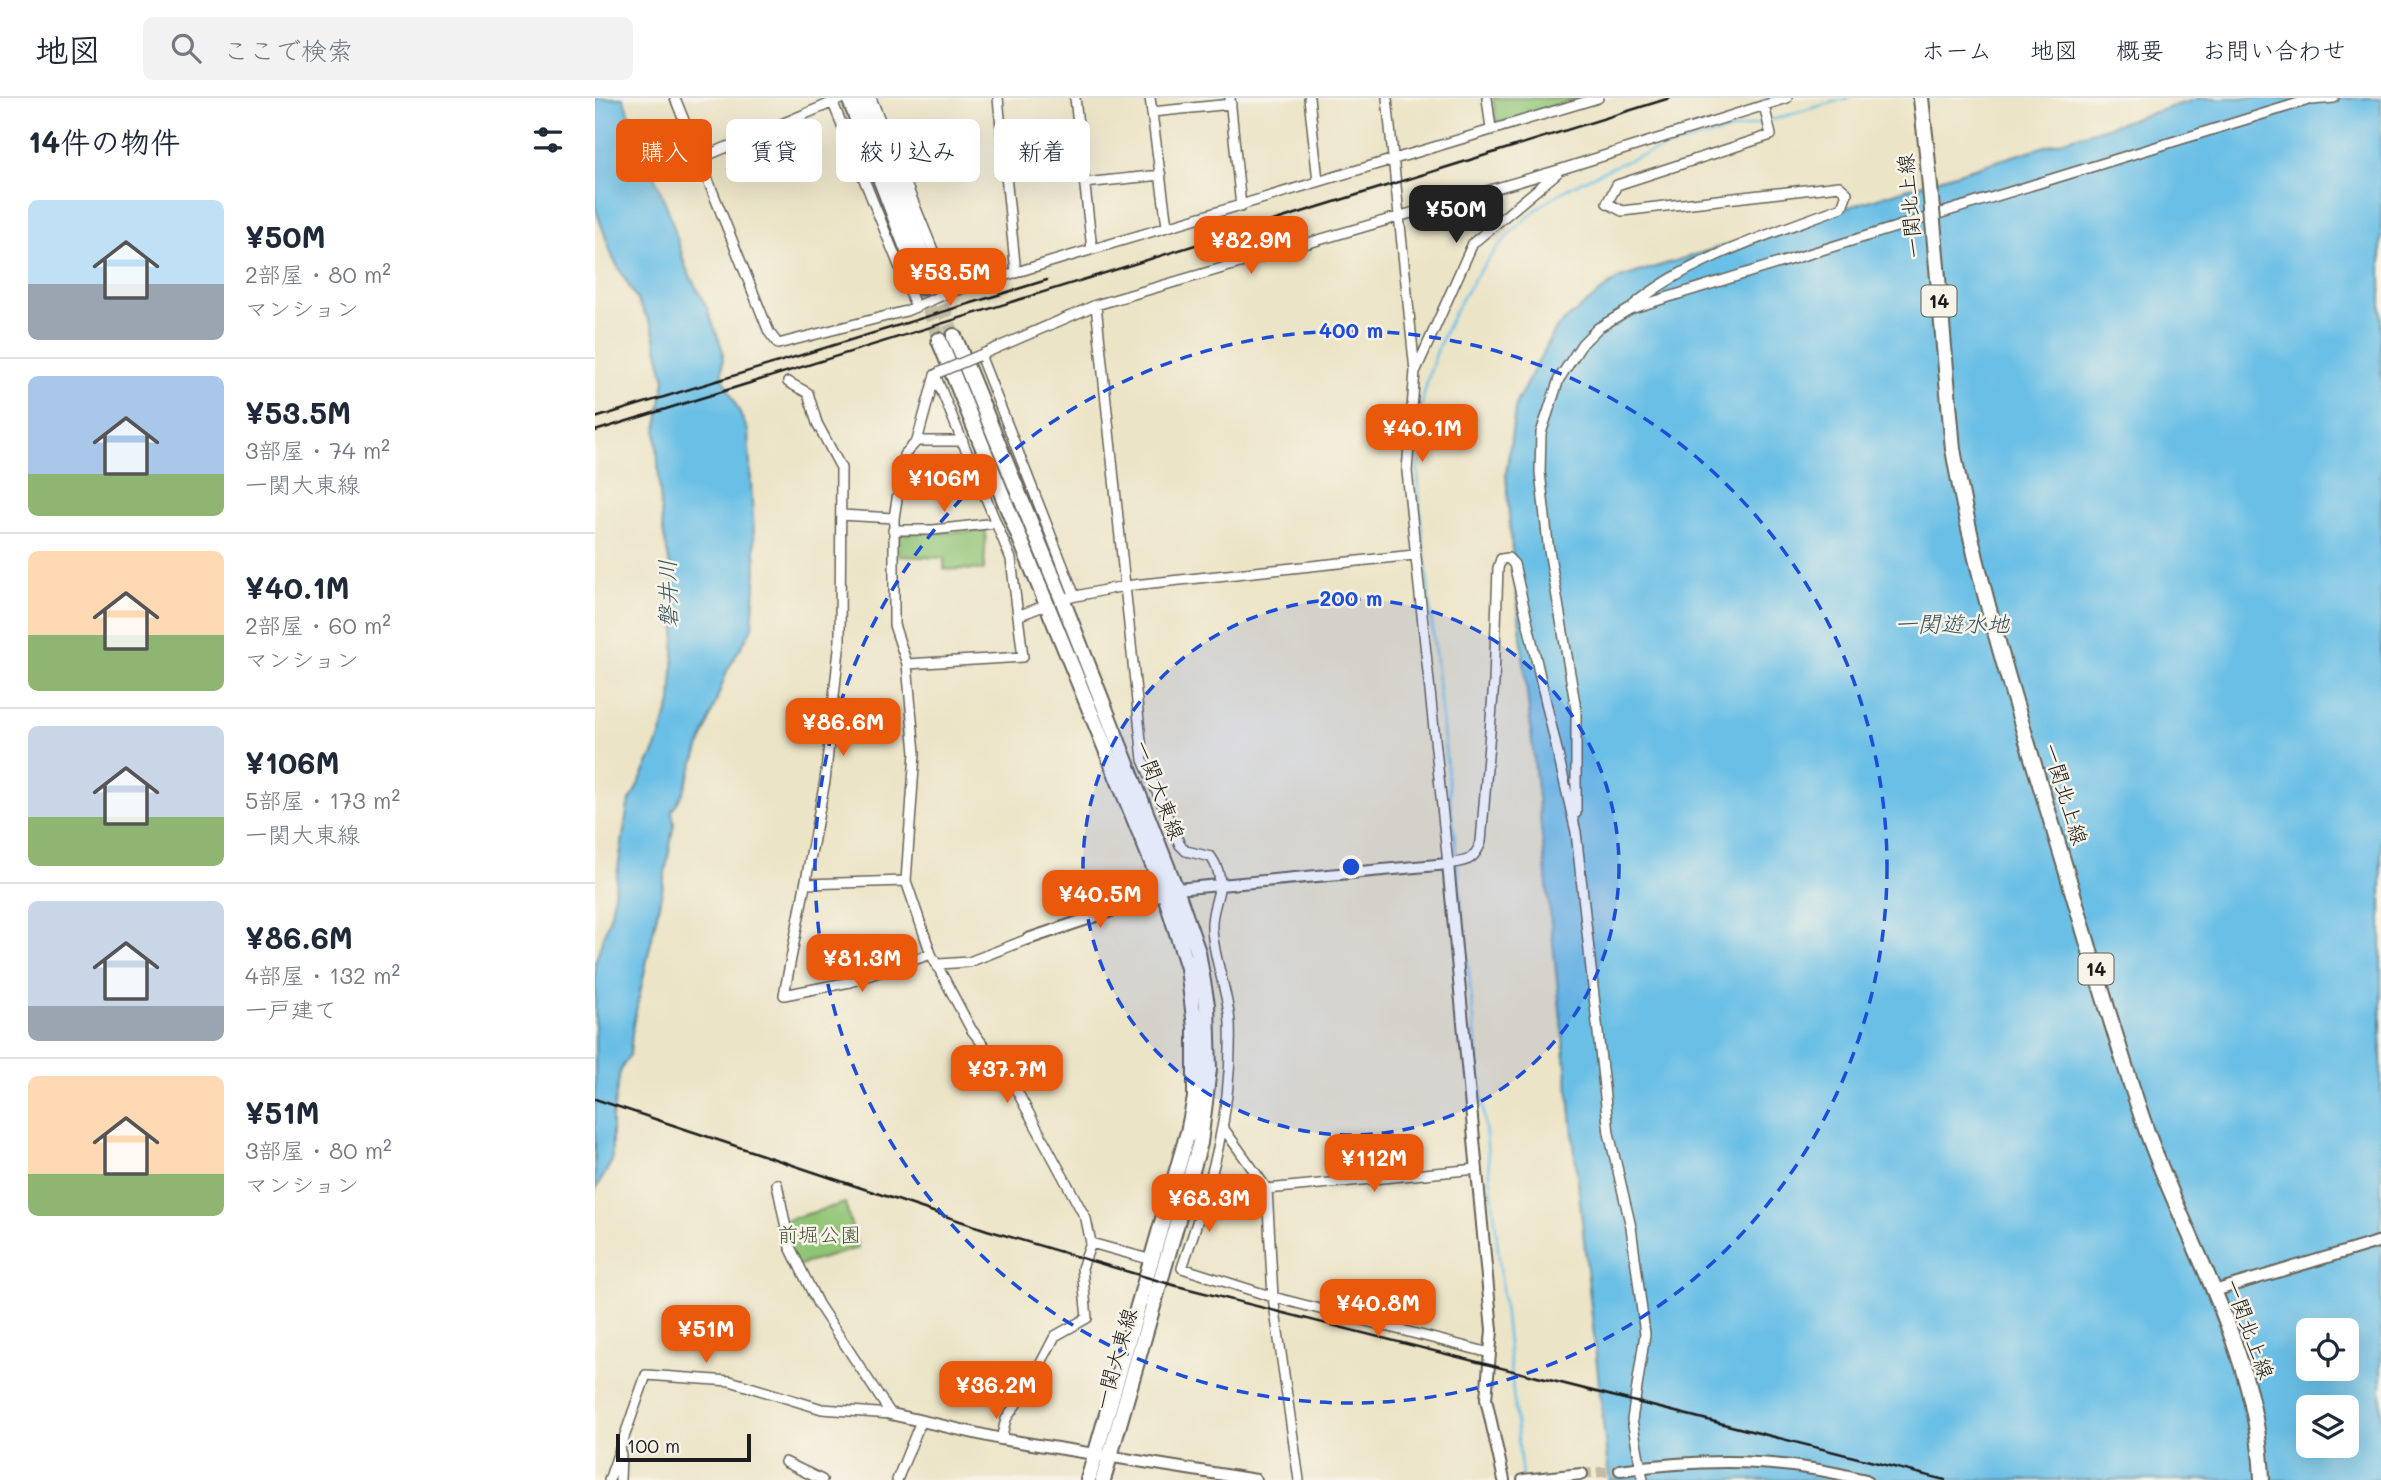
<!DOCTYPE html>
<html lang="ja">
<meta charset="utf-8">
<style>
:root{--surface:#fff;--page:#f2f2f3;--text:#1f2937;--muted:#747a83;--line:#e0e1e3;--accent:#ea580c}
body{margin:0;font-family:Mali,"Klee One",sans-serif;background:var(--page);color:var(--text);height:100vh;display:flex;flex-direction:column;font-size:26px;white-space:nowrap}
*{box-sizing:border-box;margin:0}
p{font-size:23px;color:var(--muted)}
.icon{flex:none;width:38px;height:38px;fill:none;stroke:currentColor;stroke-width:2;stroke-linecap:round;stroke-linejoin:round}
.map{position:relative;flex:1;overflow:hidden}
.panel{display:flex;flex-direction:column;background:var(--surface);width:595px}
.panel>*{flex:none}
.top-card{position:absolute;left:21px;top:21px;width:665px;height:63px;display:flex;gap:14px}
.tools{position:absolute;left:1701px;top:1220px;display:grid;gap:14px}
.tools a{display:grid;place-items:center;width:63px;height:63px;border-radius:10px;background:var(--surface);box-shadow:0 7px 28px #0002;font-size:35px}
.scale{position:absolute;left:21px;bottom:18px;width:135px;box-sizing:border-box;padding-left:7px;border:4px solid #1c1c1c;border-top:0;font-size:19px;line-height:24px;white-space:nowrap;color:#1c1c1c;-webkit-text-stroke:5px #f7f3e8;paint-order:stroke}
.price{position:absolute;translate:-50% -60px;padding:0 16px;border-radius:14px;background:var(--accent);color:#fff;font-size:23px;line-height:46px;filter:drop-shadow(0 2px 4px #0008)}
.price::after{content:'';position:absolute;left:50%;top:42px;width:21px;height:16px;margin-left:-10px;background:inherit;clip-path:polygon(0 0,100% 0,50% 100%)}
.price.on{background:#222;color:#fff}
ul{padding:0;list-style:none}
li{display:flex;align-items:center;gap:21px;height:175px;padding:0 28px}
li+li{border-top:2px solid var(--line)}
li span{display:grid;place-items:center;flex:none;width:196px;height:140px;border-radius:10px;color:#555}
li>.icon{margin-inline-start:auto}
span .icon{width:84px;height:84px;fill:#fffc;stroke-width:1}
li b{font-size:30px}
h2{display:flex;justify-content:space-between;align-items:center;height:84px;padding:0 28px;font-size:30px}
.tag{padding:0 24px;border-radius:10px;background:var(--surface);box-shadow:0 7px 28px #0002;font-size:24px;line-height:63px}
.tag.on{background:var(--accent);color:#fff}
header{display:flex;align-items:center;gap:42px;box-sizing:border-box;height:98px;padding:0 35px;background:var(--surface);border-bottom:2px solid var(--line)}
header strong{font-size:33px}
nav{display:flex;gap:38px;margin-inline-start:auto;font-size:24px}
.search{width:490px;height:63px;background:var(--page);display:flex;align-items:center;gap:18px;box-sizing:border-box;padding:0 24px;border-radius:10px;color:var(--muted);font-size:26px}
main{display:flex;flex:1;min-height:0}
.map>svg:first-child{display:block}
.green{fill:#90c475;stroke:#567048;stroke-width:2}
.water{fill:#6abfe6;stroke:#436e81;stroke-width:2;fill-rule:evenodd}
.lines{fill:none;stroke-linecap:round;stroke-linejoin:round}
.stream{stroke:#6abfe6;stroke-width:2.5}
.tertiary-tunnel{stroke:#c2bca4;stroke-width:10;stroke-dasharray:10 5;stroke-linecap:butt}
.primary-tunnel{stroke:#c2bca4;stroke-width:14;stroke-dasharray:14 7;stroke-linecap:butt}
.minor-casing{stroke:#656258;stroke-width:12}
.tertiary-casing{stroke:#656258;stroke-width:14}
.primary-casing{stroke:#656258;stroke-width:18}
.minor{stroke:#fff;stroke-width:9}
.tertiary{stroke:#fff;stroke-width:10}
.primary{stroke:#fff;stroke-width:14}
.rail{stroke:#1c1c1c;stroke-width:2.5}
.minor-bridge-casing{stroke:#656258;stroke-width:12;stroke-linecap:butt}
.primary-bridge-casing{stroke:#656258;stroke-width:18;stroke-linecap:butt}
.minor-bridge{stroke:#fff;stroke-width:9}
.primary-bridge{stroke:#fff;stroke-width:14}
.ring{fill:none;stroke:#1d4ed8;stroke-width:3.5;stroke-dasharray:12 9}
.labels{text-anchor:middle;stroke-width:5;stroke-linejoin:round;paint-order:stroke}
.shield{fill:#f7f3e8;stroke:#5e5c59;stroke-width:2}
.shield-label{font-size:19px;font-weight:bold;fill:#1c1c1c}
.street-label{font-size:21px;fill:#1c1c1c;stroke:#f7f3e8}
.park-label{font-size:21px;fill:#45573b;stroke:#f7f3e8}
.water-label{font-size:23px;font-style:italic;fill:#375563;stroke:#f7f3e8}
.centre{fill:#1d4ed8;stroke:#f7f3e8;stroke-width:3.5}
.ring-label{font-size:21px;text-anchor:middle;font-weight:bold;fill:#1d4ed8;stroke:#f7f3e8;stroke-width:5;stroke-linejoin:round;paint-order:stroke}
</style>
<header>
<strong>地図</strong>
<div class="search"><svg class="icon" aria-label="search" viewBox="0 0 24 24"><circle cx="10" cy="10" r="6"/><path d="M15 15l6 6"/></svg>ここで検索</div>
<nav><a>ホーム</a><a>地図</a><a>概要</a><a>お問い合わせ</a></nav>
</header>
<main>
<section class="panel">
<h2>14件の物件<svg class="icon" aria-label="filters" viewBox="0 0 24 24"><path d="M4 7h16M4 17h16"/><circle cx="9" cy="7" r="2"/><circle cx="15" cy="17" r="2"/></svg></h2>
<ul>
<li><span style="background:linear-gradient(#bfe0f5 60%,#9aa5b1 0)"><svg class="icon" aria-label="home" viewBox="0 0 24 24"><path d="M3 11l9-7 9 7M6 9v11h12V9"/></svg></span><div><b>¥50M</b><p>2部屋 · 80 m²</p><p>マンション</p></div></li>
<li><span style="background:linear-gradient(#a9c7e8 70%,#8fb573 0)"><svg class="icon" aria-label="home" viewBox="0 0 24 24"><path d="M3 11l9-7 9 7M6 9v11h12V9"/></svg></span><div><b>¥53.5M</b><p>3部屋 · 74 m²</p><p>一関大東線</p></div></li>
<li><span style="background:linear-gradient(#ffd9b3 60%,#8fb573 0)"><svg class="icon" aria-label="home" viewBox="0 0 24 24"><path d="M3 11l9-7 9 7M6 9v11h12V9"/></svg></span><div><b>¥40.1M</b><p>2部屋 · 60 m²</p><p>マンション</p></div></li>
<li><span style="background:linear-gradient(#c9d6e8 65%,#8fb573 0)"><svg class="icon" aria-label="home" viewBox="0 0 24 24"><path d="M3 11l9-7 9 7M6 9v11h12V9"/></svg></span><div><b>¥106M</b><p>5部屋 · 173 m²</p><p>一関大東線</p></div></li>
<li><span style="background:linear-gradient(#c9d6e8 75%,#9aa5b1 0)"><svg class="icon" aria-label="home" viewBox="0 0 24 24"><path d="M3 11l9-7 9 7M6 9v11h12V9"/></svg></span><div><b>¥86.6M</b><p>4部屋 · 132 m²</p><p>一戸建て</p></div></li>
<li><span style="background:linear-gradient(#ffd9b3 70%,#8fb573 0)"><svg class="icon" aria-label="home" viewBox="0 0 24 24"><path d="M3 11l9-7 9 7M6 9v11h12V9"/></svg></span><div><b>¥51M</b><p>3部屋 · 80 m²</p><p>マンション</p></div></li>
</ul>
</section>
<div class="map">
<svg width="1786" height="1382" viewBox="0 0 1786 1382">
<rect width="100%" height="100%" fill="#f7f3e8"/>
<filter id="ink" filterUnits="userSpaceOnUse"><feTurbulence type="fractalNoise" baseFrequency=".0143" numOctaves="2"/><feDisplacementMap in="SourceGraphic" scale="14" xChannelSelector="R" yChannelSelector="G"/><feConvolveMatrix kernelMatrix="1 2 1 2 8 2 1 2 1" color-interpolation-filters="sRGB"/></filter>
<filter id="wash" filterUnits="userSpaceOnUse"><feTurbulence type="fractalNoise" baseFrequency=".00686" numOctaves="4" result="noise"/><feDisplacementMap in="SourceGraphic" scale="28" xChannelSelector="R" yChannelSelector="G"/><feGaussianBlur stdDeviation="1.57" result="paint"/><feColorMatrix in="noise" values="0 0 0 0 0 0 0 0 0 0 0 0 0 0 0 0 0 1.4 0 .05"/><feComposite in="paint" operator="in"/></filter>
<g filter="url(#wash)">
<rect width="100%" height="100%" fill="#ece4c6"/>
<path class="green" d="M898 0H984L901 26Z
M391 433 389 472 349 471V460L303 458 305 436Z
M250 1105 263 1150 198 1169 185 1124Z"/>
<path class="water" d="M0 0H28L74 114 91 170 112 210 128 253 127 277 153 333 161 471 157 530 132 573 88 695 77 713 79 725 68 788 38 927 35 956 25 973 17 1020V1063L0 1093V865L16 815 33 707 61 650 76 605 82 504 67 427 61 334 70 282 57 228 18 160 0 109Z
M1605 0H1786V1382H1014L915 432 911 376 921 305 962 229 1022 181ZM1713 1232H1752V1270H1713ZM1713 1309H1752V1348H1713Z"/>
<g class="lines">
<path class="stream" d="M1176 22 1253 0
M927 1379 825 413C823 379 821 345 826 312 839 234 887 152 950 105 968 92 991 81 1011 72 1062 48 1116 38 1169 24"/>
</g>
</g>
<g filter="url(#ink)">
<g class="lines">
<path class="tertiary-tunnel" d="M987 1376 1025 1372"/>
<path class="primary-tunnel" d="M339 187 359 238
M327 189 344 242"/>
<defs>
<path id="minor" d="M80 0 174 234 183 246 311 213 355 194 1003 0
M276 0 355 194
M403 0 421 175
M480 0 497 151
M555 0 572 128
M635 0 646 109
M714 0 723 83
M792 0 820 273 812 373 853 766C872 763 879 763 886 744L899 584 903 470 906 461 913 460 919 466 981 734 1014 1035 1036 1129 1050 1236 1037 1322 1048 1382
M892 0 896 31
M1717 2 1739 0
M238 5 320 207
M557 14 636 6
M106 60 248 0
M489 85 566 77
M501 207 548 662 585 747 591 753 616 759C636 788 615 803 617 831 619 863 633 893 635 925 638 1017 616 1085 587 1170L678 1199 895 1255
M1039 207C1094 160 1180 135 1247 109L1252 95 1244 88 1027 113 1012 105 1022 87 1176 37 1169 7
M385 257 479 496
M383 258 501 207 967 71 1192 0
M821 272 878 145 962 75
M345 274 340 277 322 343 309 357 299 420V527L312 566 320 655 311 783 336 856 376 931 417 984 491 1121 496 1145 487 1170 492 1220 460 1238 436 1284 411 1321 406 1341
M193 284 213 295 222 325 246 370 245 542 230 683 189 897 255 884 336 856
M322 343H368
M246 417 299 420
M298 432H338L401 425
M467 501 529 488 819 457
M425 517 454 506
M312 566 428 559 416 461 340 277
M981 715V611L953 446 945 374 946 335 964 281 987 246 1003 230 1035 211 1720 0
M210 786 311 783
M344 866 374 864 433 841
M629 1031 672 1091 678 1199 704 1382
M182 1086 195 1149 223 1206 296 1316
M672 1091 882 1071
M496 1145 557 1162
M190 1364 227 1382
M14 1382 51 1277 135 1283 227 1311 296 1316
M25 1382 26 1356
M302 1382 326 1323"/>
<path id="tertiary" d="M433 841 581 791 853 766 897 1232 891 1301 909 1382
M1619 1193 1786 1143
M296 1316 406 1341 661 1382
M1025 1372C1112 1360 1185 1360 1271 1382
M928 1382 987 1376"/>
<path id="primary" d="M254 0 327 189
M266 0 339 186
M1326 0 1332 55
M359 238 467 501 581 791 603 854 612 907 614 971 605 1045 508 1382
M344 242 569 794 593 870 600 929V1000L593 1034 493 1382
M1358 351C1381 483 1422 610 1461 739 1491 837 1518 937 1552 1034 1594 1150 1663 1256 1667 1382"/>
</defs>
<use href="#minor" class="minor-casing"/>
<use href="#tertiary" class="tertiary-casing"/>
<use href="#primary" class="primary-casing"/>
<use href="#minor" class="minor"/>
<use href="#tertiary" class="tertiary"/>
<use href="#primary" class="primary"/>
<path class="rail" d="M0 320 452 182
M0 333 1075 0
M0 1001 392 1132 578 1187 1350 1382"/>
<defs>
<path id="minor-bridge" d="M345 274 383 258"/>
<path id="primary-bridge" d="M1332 55 1358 351"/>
</defs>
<use href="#minor-bridge" class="minor-bridge-casing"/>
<use href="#primary-bridge" class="primary-bridge-casing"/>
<use href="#minor-bridge" class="minor-bridge"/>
<use href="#primary-bridge" class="primary-bridge"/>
</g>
</g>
<circle cx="756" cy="769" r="268" fill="#1d4ed8" fill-opacity=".12"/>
<g class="ring">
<circle cx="756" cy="769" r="268"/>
<circle cx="756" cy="769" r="536"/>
</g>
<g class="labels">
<g class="shield">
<rect x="1326.5" y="187.5" width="35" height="31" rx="5"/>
<rect x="1483.5" y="855.5" width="35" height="31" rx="5"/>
</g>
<g class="shield-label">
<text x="1344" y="210">14</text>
<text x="1501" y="878">14</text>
</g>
<g class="street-label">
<text transform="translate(1315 108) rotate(-95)" y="7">一関北上線</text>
<text transform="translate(564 692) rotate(69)" y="7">一関大東線</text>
<text transform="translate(1470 696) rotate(73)" y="7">一関北上線</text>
<text transform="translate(1654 1231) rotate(70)" y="7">一関北上線</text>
<text transform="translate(521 1261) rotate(-74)" y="7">一関大東線</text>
</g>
<g class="park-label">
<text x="224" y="1144">前堀公園</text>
</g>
<g class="water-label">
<text transform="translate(73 496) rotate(-91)" y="8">磐井川</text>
<text x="1357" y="534">一関遊水地</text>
</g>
</g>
<circle cx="756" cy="769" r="10" class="centre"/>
<g class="ring-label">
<text x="756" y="240">400 m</text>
<text x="756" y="508">200 m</text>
</g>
</svg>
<div class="tools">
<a><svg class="icon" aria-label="locate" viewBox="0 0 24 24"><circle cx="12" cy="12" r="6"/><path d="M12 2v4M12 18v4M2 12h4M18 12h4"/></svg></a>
<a><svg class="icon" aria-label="layers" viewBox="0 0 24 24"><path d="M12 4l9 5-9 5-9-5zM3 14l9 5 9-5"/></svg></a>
</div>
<div class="scale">100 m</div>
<b class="price on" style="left:861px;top:147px">¥50M</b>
<b class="price" style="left:656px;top:178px">¥82.9M</b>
<b class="price" style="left:355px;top:210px">¥53.5M</b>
<b class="price" style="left:827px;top:366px">¥40.1M</b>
<b class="price" style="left:349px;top:416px">¥106M</b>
<b class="price" style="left:248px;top:660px">¥86.6M</b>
<b class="price" style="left:505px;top:832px">¥40.5M</b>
<b class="price" style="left:267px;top:896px">¥81.3M</b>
<b class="price" style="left:412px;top:1007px">¥37.7M</b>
<b class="price" style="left:779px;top:1096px">¥112M</b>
<b class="price" style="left:614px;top:1136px">¥68.3M</b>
<b class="price" style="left:783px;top:1241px">¥40.8M</b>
<b class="price" style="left:111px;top:1267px">¥51M</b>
<b class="price" style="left:401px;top:1323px">¥36.2M</b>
<div class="top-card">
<a class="tag on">購入</a>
<a class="tag">賃貸</a>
<a class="tag">絞り込み</a>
<a class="tag">新着</a>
</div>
</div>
</main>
